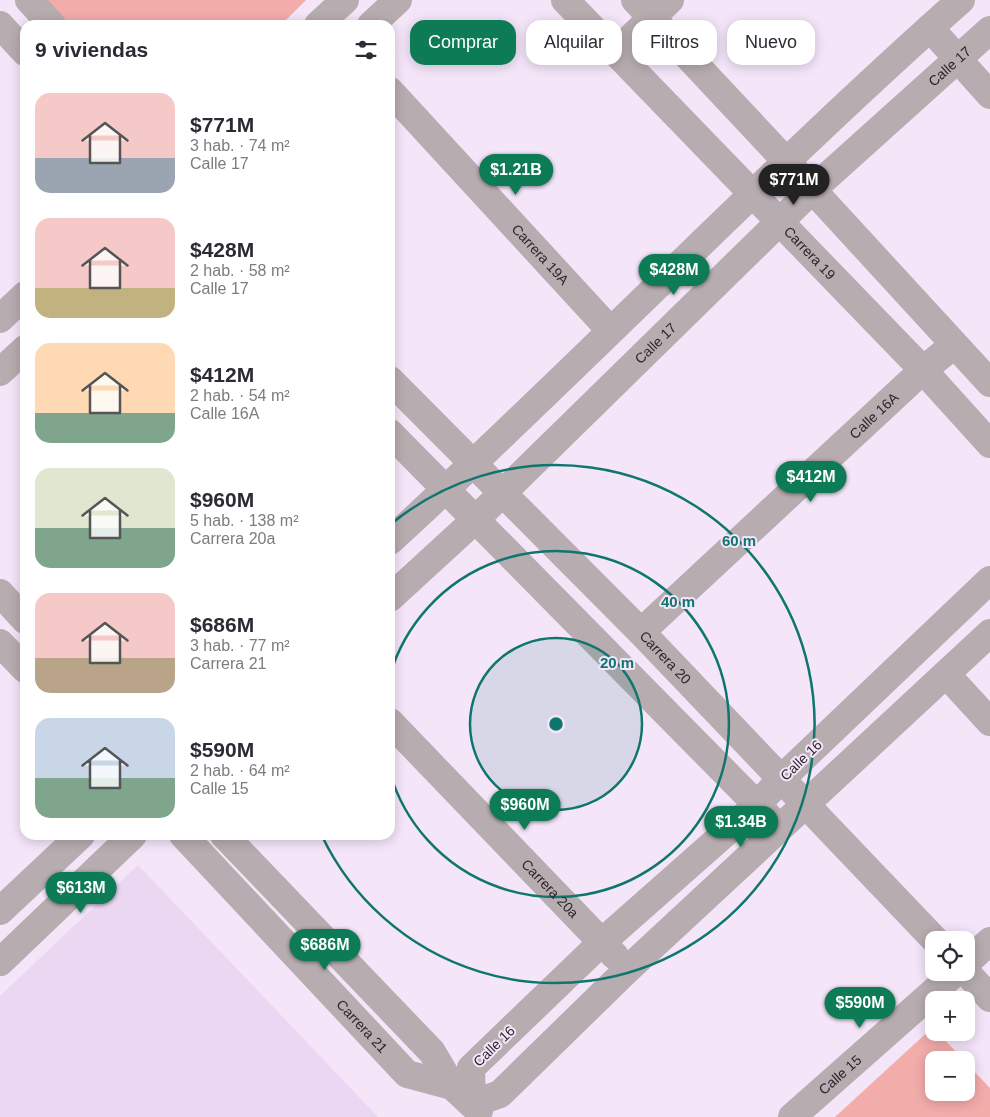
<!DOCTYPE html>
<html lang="es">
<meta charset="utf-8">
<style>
:root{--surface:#fff;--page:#f2f2f3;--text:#2b2b33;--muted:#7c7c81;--accent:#0d7b56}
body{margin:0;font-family:Helvetica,sans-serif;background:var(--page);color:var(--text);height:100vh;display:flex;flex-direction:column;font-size:19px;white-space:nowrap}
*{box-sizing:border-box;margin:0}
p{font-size:16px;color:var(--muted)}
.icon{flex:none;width:28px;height:28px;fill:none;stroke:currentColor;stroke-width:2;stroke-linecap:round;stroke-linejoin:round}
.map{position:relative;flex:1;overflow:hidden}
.side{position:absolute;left:20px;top:20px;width:375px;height:820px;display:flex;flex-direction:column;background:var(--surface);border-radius:15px;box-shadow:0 2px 12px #0003}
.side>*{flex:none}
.top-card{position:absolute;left:410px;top:20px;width:475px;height:45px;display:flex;gap:10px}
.buttons{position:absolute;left:925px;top:931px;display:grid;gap:10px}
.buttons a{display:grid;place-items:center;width:50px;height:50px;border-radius:10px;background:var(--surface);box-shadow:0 2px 12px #0003;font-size:25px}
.price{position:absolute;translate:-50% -42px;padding:0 11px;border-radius:18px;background:var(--accent);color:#fff;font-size:16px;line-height:32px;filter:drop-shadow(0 1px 2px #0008)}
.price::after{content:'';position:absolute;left:50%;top:30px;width:15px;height:11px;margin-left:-8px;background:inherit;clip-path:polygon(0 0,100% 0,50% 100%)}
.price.selected{background:#222;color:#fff}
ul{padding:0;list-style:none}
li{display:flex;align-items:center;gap:15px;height:125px;padding:0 15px}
li span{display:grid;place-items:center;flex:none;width:140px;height:100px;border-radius:15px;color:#555}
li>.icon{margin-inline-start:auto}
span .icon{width:60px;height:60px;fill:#fffc;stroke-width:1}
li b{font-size:21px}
h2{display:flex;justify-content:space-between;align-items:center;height:60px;padding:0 15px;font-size:21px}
.chip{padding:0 18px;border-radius:15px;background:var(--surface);box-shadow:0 2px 12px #0003;font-size:18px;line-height:45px}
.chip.selected{background:var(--accent);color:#fff}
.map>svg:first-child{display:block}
.built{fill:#ebd7f1}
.green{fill:#f2acaa}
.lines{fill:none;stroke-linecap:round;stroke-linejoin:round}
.minor{stroke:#b7acb0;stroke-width:28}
.ring{fill:none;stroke:#0f766e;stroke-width:2.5}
.labels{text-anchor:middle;stroke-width:4;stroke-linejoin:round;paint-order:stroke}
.street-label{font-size:14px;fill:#2b252c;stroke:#f4e5f9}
.centre{fill:#0f766e;stroke:#f4e5f9;stroke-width:2.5}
.ring-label{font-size:15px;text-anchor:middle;font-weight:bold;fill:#0f766e;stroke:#f4e5f9;stroke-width:4;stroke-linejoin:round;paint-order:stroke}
</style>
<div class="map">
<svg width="990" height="1117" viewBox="0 0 990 1117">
<rect width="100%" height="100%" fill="#f4e5f9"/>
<path class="built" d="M138 865 378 1117H0V996Z"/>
<path class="green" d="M40 0H306L281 25H65Z
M933 1027 934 1032 938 1033 964 1060H934V1092H966V1063L990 1088V1117H835Z"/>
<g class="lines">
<g class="minor">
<path d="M29 0 52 25"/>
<path id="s1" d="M565 0 923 370 990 444"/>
<path d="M635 0 786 161 990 383"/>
<path d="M0 25 25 52"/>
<path d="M318 25 345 0"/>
<path d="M371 25 398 0"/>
<path d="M930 28 990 95"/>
<path d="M615 53 670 0"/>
<path id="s2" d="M390 91 610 330"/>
<path d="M0 319 25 295"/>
<path d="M0 372 25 349"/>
<path id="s3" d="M390 380 641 632 935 940"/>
<path d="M390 433 770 818"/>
<path d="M390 541C583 364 765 174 961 0"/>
<path d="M990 580 781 779 757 805 602 942 471 1068 472 1104 500 1094 627 970 990 633"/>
<path d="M0 593 25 620"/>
<path id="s4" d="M390 598 475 520 812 190 990 30"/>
<path id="s5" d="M641 632 923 370 954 345"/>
<path d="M0 643 25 669"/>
<path d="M946 674 990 722"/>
<path id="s6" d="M390 722 615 956"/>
<path id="s7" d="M183 835 407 1074 452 1086 479 1111"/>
<path d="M224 835 432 1052 452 1086"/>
<path d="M0 911 81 835"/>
<path d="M0 962 133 835"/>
<path d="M966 963 990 941"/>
<path d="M966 972 990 998"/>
<path id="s8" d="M792 1117 956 972"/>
</g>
</g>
<circle cx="556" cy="724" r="86" fill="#0f766e" fill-opacity=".12"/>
<g class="ring">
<circle cx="556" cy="724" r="86"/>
<path d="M390 675A173 173 0 1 1 390 773"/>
<path d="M391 524A259 259 0 1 1 322 836"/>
</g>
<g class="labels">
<g class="street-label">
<text dy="5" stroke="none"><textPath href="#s4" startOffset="772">Calle 17</textPath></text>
<text dy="5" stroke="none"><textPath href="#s1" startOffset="352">Carrera 19</textPath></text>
<text dy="5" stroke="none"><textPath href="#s2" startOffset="222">Carrera 19A</textPath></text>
<text dy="5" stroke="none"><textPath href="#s4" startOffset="368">Calle 17</textPath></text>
<text dy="5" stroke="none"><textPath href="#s5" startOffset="318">Calle 16A</textPath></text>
<text dy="5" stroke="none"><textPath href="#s3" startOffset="391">Carrera 20</textPath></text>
<text transform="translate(801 760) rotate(-44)" y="5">Calle 16</text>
<text dy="5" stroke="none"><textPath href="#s6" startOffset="231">Carrera 20a</textPath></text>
<text dy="5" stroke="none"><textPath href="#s7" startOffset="262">Carrera 21</textPath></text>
<text transform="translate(494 1046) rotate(-44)" y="5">Calle 16</text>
<text dy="5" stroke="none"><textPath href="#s8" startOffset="64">Calle 15</textPath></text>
</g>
</g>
<circle cx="556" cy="724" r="8" class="centre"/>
<g class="ring-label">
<text x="739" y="546">60 m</text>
<text x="678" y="607">40 m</text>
<text x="617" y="668">20 m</text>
</g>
</svg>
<div class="buttons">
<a><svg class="icon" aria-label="locate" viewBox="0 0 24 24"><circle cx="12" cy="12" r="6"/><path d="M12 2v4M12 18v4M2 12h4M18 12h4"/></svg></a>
<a>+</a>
<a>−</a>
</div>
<b class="price" style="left:516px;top:196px">$1.21B</b>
<b class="price selected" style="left:794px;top:206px">$771M</b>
<b class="price" style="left:674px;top:296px">$428M</b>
<b class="price" style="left:811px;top:503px">$412M</b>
<b class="price" style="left:525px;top:831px">$960M</b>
<b class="price" style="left:741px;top:848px">$1.34B</b>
<b class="price" style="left:81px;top:914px">$613M</b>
<b class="price" style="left:325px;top:971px">$686M</b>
<b class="price" style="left:860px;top:1029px">$590M</b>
<div class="top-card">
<a class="chip selected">Comprar</a>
<a class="chip">Alquilar</a>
<a class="chip">Filtros</a>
<a class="chip">Nuevo</a>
</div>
<section class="side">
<h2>9 viviendas<svg class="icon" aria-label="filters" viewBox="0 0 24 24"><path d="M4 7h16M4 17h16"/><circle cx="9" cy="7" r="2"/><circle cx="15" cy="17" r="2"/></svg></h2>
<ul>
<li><span style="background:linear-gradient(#f6c9c9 65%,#9aa5b1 0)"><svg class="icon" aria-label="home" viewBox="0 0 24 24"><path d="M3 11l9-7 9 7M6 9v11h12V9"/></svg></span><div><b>$771M</b><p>3 hab. · 74 m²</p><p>Calle 17</p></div></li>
<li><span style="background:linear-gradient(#f6c9c9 70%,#c2b280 0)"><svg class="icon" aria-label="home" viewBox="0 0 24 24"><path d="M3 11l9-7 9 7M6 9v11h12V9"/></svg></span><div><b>$428M</b><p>2 hab. · 58 m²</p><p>Calle 17</p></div></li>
<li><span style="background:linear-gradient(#ffd9b3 70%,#7fa58c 0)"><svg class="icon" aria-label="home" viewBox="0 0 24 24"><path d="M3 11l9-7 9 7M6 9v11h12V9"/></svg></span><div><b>$412M</b><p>2 hab. · 54 m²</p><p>Calle 16A</p></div></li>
<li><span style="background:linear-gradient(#dfe7d0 60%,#7fa58c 0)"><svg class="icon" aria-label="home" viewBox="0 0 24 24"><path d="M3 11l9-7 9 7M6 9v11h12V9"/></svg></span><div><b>$960M</b><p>5 hab. · 138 m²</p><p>Carrera 20a</p></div></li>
<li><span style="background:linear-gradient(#f6c9c9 65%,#b9a48a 0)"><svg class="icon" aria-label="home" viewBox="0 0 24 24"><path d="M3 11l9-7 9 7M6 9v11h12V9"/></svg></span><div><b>$686M</b><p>3 hab. · 77 m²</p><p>Carrera 21</p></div></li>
<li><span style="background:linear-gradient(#c9d6e8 60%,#7fa58c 0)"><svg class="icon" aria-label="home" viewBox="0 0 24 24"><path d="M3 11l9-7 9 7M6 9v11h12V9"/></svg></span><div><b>$590M</b><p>2 hab. · 64 m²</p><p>Calle 15</p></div></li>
</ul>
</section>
</div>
